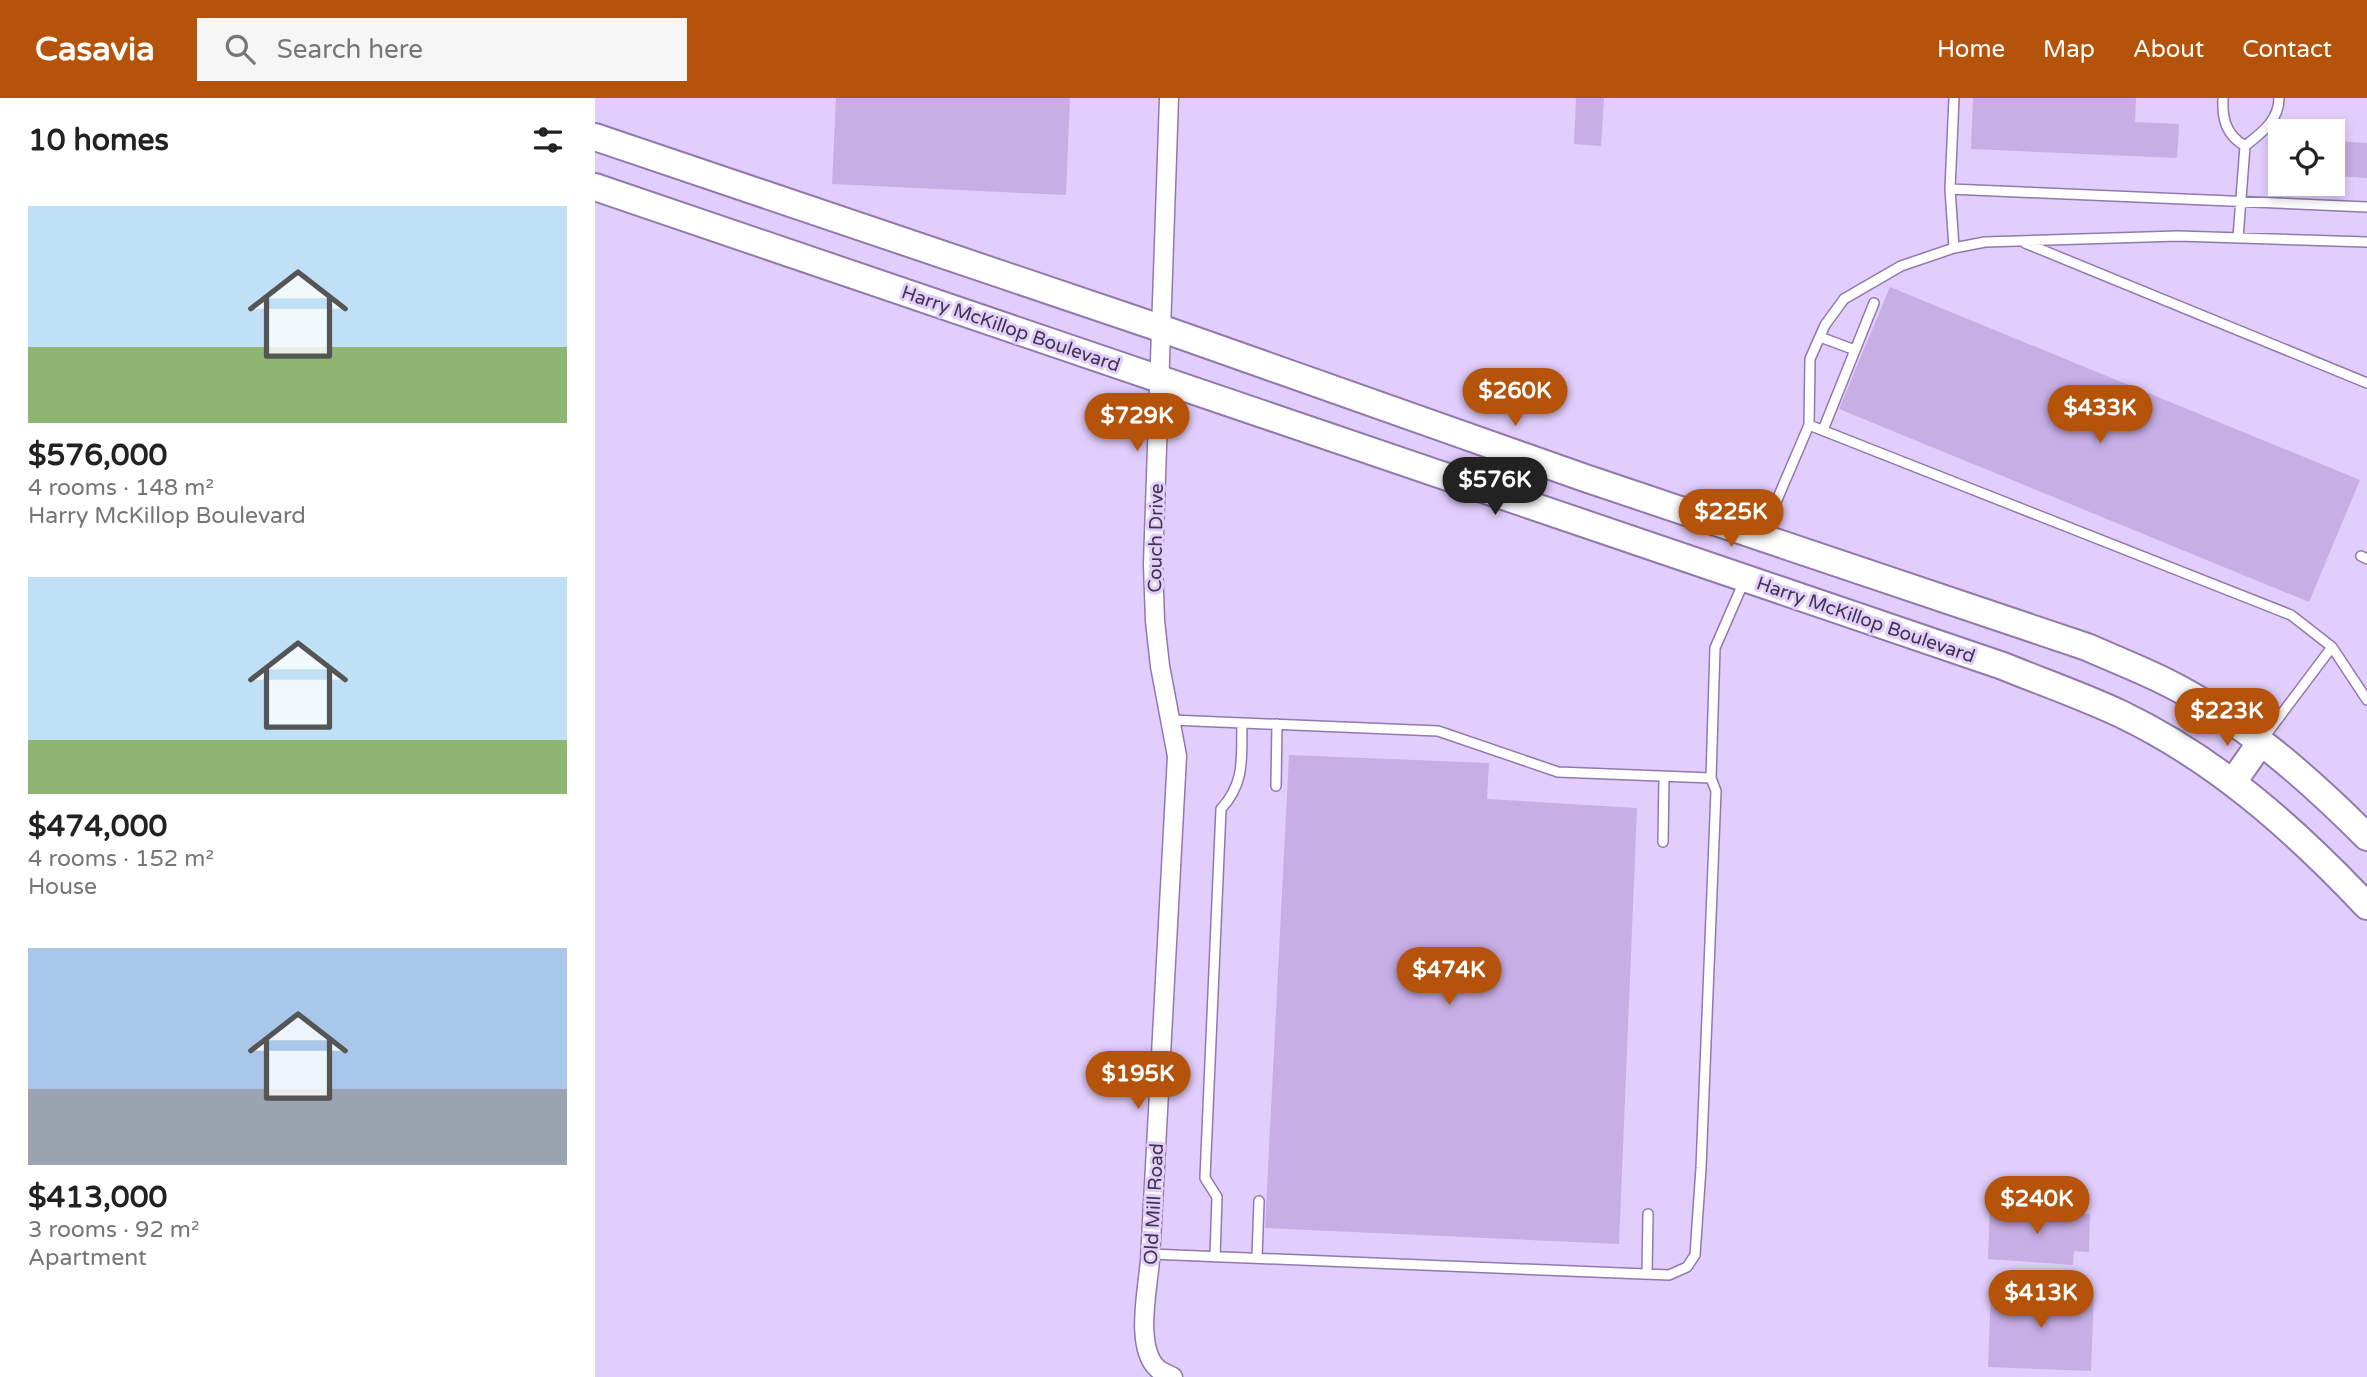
<!DOCTYPE html>
<meta charset="utf-8">
<style>
:root{--surface:#fff;--page:#f6f6f6;--text:#222;--muted:#767676;--accent:#b45309}
body{margin:0;font-family:"Varela Round",sans-serif;background:var(--page);color:var(--text);height:100vh;display:flex;flex-direction:column;font-size:26px;white-space:nowrap}
*{box-sizing:border-box;margin:0}
p{font-size:23px;color:var(--muted)}
.icon{flex:none;width:38px;height:38px;fill:none;stroke:currentColor;stroke-width:2;stroke-linecap:round;stroke-linejoin:round}
.map{position:relative;flex:1;overflow:hidden}
.drawer{display:flex;flex-direction:column;background:var(--surface);width:595px}
.drawer>*{flex:none}
.fabs{position:absolute;left:1673px;top:21px;display:grid;gap:14px}
.fabs a{display:grid;place-items:center;width:77px;height:77px;border-radius:0px;background:var(--surface);box-shadow:0 4px 10px #0003;font-size:35px}
.price{position:absolute;translate:-50% -60px;padding:0 16px;border-radius:24px;background:var(--accent);color:#fff;font-size:23px;line-height:46px;filter:drop-shadow(0 2px 4px #0008)}
.price::after{content:'';position:absolute;left:50%;top:42px;width:21px;height:16px;margin-left:-10px;background:inherit;clip-path:polygon(0 0,100% 0,50% 100%)}
.price.on{background:#222;color:#fff}
ul{padding:0;list-style:none}
li{display:grid;align-content:center;gap:14px;height:371px;padding:0 28px}
li span{display:grid;place-items:center;height:217px;border-radius:0px;color:#555}
li>.icon{margin-inline-start:auto}
span .icon{width:126px;height:126px;fill:#fffc;stroke-width:1}
li b{font-size:30px}
h2{display:flex;justify-content:space-between;align-items:center;height:84px;padding:0 28px;font-size:30px}
header{display:flex;align-items:center;gap:42px;box-sizing:border-box;height:98px;padding:0 35px;background:var(--accent);color:#fff}
header strong{font-size:33px}
nav{display:flex;gap:38px;margin-inline-start:auto;font-size:24px}
.search{width:490px;height:63px;background:var(--page);display:flex;align-items:center;gap:18px;box-sizing:border-box;padding:0 24px;border-radius:0px;color:var(--muted);font-size:26px}
main{display:flex;flex:1;min-height:0}
.map>svg:first-child{display:block}
.building{fill:#c7aee5}
.lines{fill:none;stroke-linecap:round;stroke-linejoin:round}
.lane-casing{stroke:#9179ad;stroke-width:12}
.street-casing{stroke:#9179ad;stroke-width:21}
.secondary-casing{stroke:#9179ad;stroke-width:30}
.lane{stroke:#fff;stroke-width:9}
.street{stroke:#fff;stroke-width:18}
.secondary{stroke:#fff;stroke-width:26}
.labels{text-anchor:middle;stroke-width:6;stroke-linejoin:round;paint-order:stroke}
.street-label{font-size:19px;fill:#40354c;stroke:#e2cefc}
</style>
<header>
<strong>Casavia</strong>
<div class="search"><svg class="icon" aria-label="search" viewBox="0 0 24 24"><circle cx="10" cy="10" r="6"/><path d="M15 15l6 6"/></svg>Search here</div>
<nav><a>Home</a><a>Map</a><a>About</a><a>Contact</a></nav>
</header>
<main>
<section class="drawer">
<h2>10 homes<svg class="icon" aria-label="filters" viewBox="0 0 24 24"><path d="M4 7h16M4 17h16"/><circle cx="9" cy="7" r="2"/><circle cx="15" cy="17" r="2"/></svg></h2>
<ul>
<li><span style="background:linear-gradient(#bfe0f5 65%,#8fb573 0)"><svg class="icon" aria-label="home" viewBox="0 0 24 24"><path d="M3 11l9-7 9 7M6 9v11h12V9"/></svg></span><div><b>$576,000</b><p>4 rooms · 148 m²</p><p>Harry McKillop Boulevard</p></div></li>
<li><span style="background:linear-gradient(#bfe0f5 75%,#8fb573 0)"><svg class="icon" aria-label="home" viewBox="0 0 24 24"><path d="M3 11l9-7 9 7M6 9v11h12V9"/></svg></span><div><b>$474,000</b><p>4 rooms · 152 m²</p><p>House</p></div></li>
<li><span style="background:linear-gradient(#a9c7e8 65%,#9aa5b1 0)"><svg class="icon" aria-label="home" viewBox="0 0 24 24"><path d="M3 11l9-7 9 7M6 9v11h12V9"/></svg></span><div><b>$413,000</b><p>3 rooms · 92 m²</p><p>Apartment</p></div></li>
</ul>
</section>
<div class="map">
<svg width="1772" height="1279" viewBox="0 0 1772 1279">
<rect width="100%" height="100%" fill="#e2cefc"/>
<path class="building" d="M241 0H475L471 97 237 86Z
M981 0H1009L1006 48 979 46Z
M1378 0H1541L1540 24 1584 26 1582 60 1376 51Z
M1738 43 1772 45V80L1738 78Z
M1295 189 1765 382 1714 504 1244 311Z
M694 657 894 665 892 701 1042 710 1024 1146 670 1130Z
M1395 1109 1495 1116 1494 1154 1479 1153 1478 1167 1393 1161Z
M1396 1191 1499 1195 1496 1273 1393 1269Z"/>
<g class="lines">
<defs>
<path id="lane" d="M1359 0 1355 91 1359 150
M1628 0C1627 21 1631 37 1650 48
M1355 91 1772 109
M1643 140 1650 48C1666 35 1684 23 1684 0
M1430 145 1772 285
M1225 239 1260 252
M1214 327 1696 517 1737 549
M1228 332 1279 205
M1167 437 1214 327 1215 261 1230 227 1249 201 1306 168 1359 150 1390 144 1583 138 1772 144
M1766 458 1772 461
M1667 642 1737 549 1772 602
M1116 680 1120 550 1150 481
M681 688 682 626
M1068 744 1069 679
M556 1156 1074 1177 1092 1169 1100 1157 1106 1070 1121 693 1116 680 963 674 843 633 577 622
M620 1159 622 1099 610 1080 626 711C651 684 646 659 647 625
M662 1160 664 1103
M1052 1176 1053 1116"/>
<path id="street" d="M574 0 558 466 560 523 565 568 582 658 555 1162C553 1190 539 1250 563 1271 567 1274 574 1277 578 1279"/>
<path id="secondary" d="M0 39 565 230 990 380 1492 549C1517 560 1542 570 1567 582 1645 620 1711 678 1772 739
M0 89 1408 568C1447 584 1488 598 1526 616 1622 662 1699 731 1772 808
M1638 684 1666 644"/>
</defs>
<use href="#lane" class="lane-casing"/>
<use href="#street" class="street-casing"/>
<use href="#secondary" class="secondary-casing"/>
<use href="#lane" class="lane"/>
<use href="#street" class="street"/>
<use href="#secondary" class="secondary"/>
</g>
<g class="labels">
<g class="street-label">
<text transform="translate(416 230) rotate(19)" y="7">Harry McKillop Boulevard</text>
<text transform="translate(560 440) rotate(-89)" y="7">Couch Drive</text>
<text transform="translate(1271 521) rotate(19)" y="7">Harry McKillop Boulevard</text>
<text transform="translate(558 1106) rotate(-87)" y="7">Old Mill Road</text>
</g>
</g>
</svg>
<div class="fabs">
<a><svg class="icon" aria-label="locate" viewBox="0 0 24 24"><circle cx="12" cy="12" r="6"/><path d="M12 2v4M12 18v4M2 12h4M18 12h4"/></svg></a>
</div>
<b class="price" style="left:920px;top:330px">$260K</b>
<b class="price" style="left:1505px;top:347px">$433K</b>
<b class="price" style="left:542px;top:355px">$729K</b>
<b class="price on" style="left:900px;top:419px">$576K</b>
<b class="price" style="left:1136px;top:451px">$225K</b>
<b class="price" style="left:1632px;top:650px">$223K</b>
<b class="price" style="left:854px;top:909px">$474K</b>
<b class="price" style="left:543px;top:1013px">$195K</b>
<b class="price" style="left:1442px;top:1138px">$240K</b>
<b class="price" style="left:1446px;top:1232px">$413K</b>
</div>
</main>
